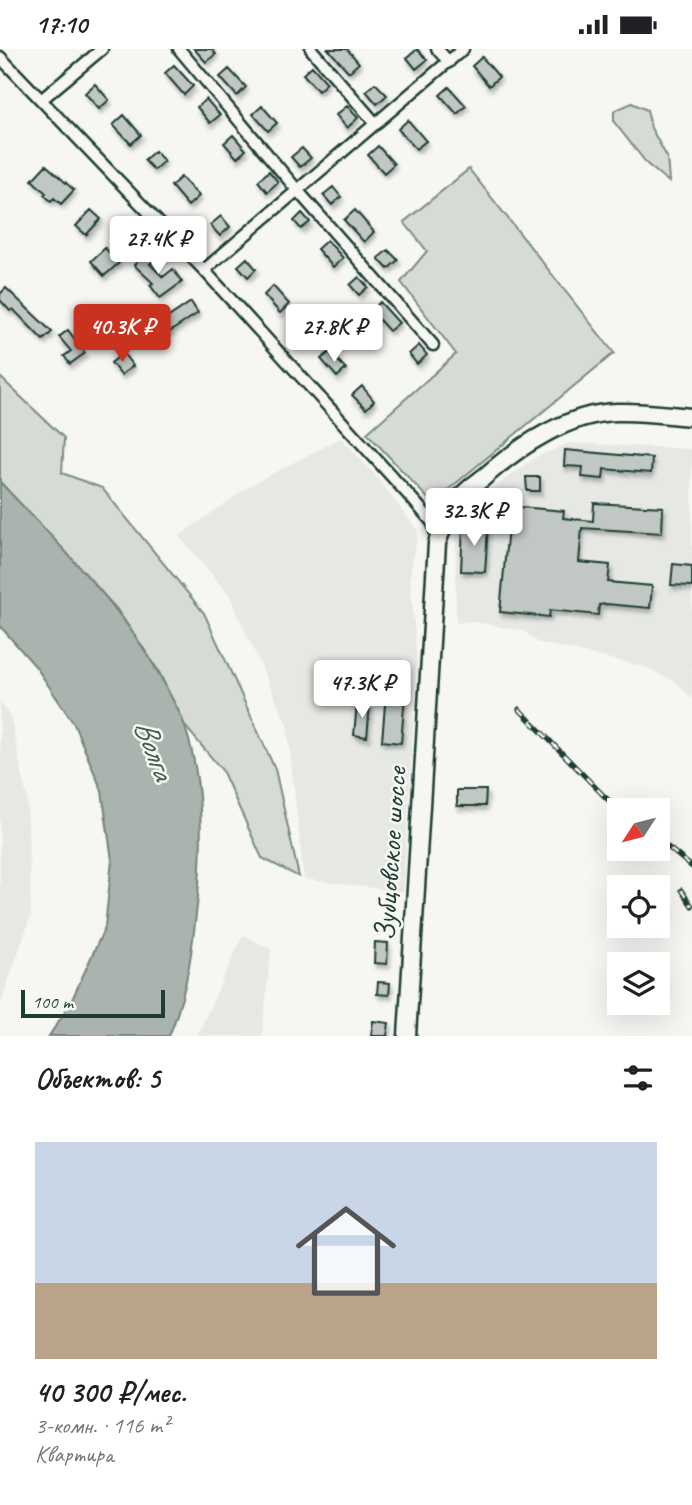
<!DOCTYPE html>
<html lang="ru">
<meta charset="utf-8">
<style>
:root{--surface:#fff;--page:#f2f2f2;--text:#202124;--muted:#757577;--line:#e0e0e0;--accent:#c8321e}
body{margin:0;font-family:Caveat,sans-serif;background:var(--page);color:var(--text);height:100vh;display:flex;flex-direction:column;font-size:26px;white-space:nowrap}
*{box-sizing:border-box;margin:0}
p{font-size:23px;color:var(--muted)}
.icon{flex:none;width:38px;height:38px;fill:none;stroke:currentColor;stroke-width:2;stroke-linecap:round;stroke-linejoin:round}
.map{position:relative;height:987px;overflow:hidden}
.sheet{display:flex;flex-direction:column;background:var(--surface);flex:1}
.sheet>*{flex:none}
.needle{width:46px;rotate:234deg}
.tools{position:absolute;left:607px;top:749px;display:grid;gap:14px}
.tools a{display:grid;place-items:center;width:63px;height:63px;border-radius:0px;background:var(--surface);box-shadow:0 7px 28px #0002;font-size:35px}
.scale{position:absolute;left:21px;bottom:18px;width:144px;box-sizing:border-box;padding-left:7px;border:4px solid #1f3d34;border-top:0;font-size:19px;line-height:24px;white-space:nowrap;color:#1f3d34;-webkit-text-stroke:5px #f6f6f2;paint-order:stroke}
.price{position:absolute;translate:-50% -60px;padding:0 16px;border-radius:7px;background:#fff;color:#222;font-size:23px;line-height:46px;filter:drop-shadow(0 2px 4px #0008)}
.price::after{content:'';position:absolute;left:50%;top:42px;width:21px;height:16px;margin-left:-10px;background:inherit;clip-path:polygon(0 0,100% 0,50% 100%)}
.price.on{background:var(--accent);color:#fff}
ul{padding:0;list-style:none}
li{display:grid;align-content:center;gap:14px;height:371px;padding:0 35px}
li+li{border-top:2px solid var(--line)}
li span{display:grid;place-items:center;height:217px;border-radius:0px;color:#555}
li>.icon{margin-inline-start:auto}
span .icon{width:126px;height:126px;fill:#fffc;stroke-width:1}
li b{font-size:30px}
h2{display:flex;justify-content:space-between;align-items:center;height:84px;padding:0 35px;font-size:30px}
.status{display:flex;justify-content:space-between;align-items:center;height:49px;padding:0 35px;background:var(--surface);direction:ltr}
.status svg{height:19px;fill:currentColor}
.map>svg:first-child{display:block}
.built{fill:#e6e8e4}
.green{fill:#d6dbd6;stroke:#7a8c85;stroke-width:2}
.water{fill:#aab3ae;stroke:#72847d;stroke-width:2}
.building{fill:#c1c8c3;stroke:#1f3d34;stroke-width:2;filter:url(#shadow)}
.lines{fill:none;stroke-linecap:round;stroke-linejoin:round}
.street-casing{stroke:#1f3d34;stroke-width:15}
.primary-casing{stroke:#1f3d34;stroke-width:21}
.street{stroke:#f6f6f2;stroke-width:10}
.primary{stroke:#f6f6f2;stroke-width:16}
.rail-casing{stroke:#1f3d34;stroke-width:5}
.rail{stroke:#f6f6f2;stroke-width:2.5;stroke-dasharray:8;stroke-linecap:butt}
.labels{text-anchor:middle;stroke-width:5;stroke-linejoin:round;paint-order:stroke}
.street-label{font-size:30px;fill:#1f3d34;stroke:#f6f6f2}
.water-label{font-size:32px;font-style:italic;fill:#425a52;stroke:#f6f6f2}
</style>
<div class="status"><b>17:10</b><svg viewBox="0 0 49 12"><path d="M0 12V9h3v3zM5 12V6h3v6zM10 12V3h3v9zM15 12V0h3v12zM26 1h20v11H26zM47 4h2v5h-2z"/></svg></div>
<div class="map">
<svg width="692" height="987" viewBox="0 0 692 987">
<defs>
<filter id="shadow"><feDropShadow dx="2" dy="4" stdDeviation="2" flood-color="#0004"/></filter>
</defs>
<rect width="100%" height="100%" fill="#f6f6f2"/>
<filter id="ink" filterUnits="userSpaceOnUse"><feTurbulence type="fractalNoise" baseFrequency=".0143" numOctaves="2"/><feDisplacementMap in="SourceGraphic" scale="14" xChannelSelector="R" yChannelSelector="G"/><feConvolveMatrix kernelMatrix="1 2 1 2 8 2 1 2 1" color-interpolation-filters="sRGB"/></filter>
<g filter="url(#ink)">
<path class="built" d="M341 389 374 425 418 482 410 527 417 614 403 843 304 830 287 676 230 547 179 487 253 435Z
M569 394 692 400V650L677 634 646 618 537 593 524 582 470 572 456 574V476L478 450 536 408Z
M0 652 11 670 27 749 31 866 0 956Z
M243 886 271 900 262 987H197Z"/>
<path class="green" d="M632 54 647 61 651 79 667 108 669 133 648 116 614 73V62Z
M469 120 614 304 432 454 367 384 456 305 401 233 427 202 404 173Z
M0 328 64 389 62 424 102 439 204 564 275 720 299 828 262 809 222 721 185 677 158 621 116 559 0 433Z"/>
<path class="water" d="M0 433C62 499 129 563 169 644 175 655 182 666 185 678 203 732 203 791 198 847 193 895 188 942 169 987H49L70 955 105 878 112 811 102 742 74 675 36 618 0 577Z"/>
<path class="building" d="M194 0H212L216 5 206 13Z
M328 0H347L359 14 349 23Z
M417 0 427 11 416 20 407 9Z
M482 8 499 28 489 37 472 17Z
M174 16 193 37 184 46 165 24Z
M312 17 327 34 318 42 303 25Z
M229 20 246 38 237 47 220 28Z
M375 34 387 46 377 55 366 42Z
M95 35 109 51 99 60 85 44Z
M449 38 466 57 457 65 440 46Z
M206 50 220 66 210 74 197 58Z
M262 57 277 74 268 82 253 65Z
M347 57 358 69 347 79 336 66Z
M124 66 141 86 131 95 113 76Z
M408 71 426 92 416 100 398 80Z
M233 86 246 101 237 109 224 94Z
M378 97 394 115 384 124 368 106Z
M302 99 311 109 300 118 291 108Z
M155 102 164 112 154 121 144 111Z
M46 116 74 141 61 155 54 149 51 152 44 146 46 144 32 131Z
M269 122 278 133 267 143 258 132Z
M181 128 199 147 188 157 171 137Z
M333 138 341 148 332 156 323 146Z
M91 161 101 170 86 186 76 177Z
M355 161 374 183 364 193 344 171Z
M302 164 310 173 301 180 294 172Z
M221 167 230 178 220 187 210 176Z
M327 191 343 209 333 218 317 200Z
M105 199 119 214 104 227 91 212Z
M388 201 398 211 388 220 378 209Z
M148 202 156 209 150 215 163 228 173 220 182 233 160 249 150 236 153 234 134 216Z
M247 209 256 220 248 228 238 217Z
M359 228 368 238 359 246 350 236Z
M273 237 289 255 280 264 264 246Z
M6 239 52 283 43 291 13 260 10 262 0 251V245Z
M191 253 198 264 159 290 151 280Z
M380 253 399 274 389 282 371 262Z
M121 256 140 280 124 293 105 269Z
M304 272 314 284 305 291 295 280Z
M68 281 85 304 70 315 64 307 71 302 59 288Z
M419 296 427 306 417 315 409 305Z
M330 303 346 320 337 328 321 310Z
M123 304 133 317 121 326 111 314Z
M362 337 374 352 366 360 352 346Z
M565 401 652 409 651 424 604 420 603 430 582 428 583 418 564 417Z
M526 428H540V442H527Z
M594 454 663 458 662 484 582 479 579 513 610 516 608 533 652 537 650 559 606 555 599 556 598 566 550 561 549 568 500 563 510 457 564 462 563 469 593 472Z
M463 475 488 477 485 523 461 522Z
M673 515 692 517V537L671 536Z
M386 644 405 645 401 694 382 692Z
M357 654 370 656 367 688 354 686Z
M457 741H486L485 757H457Z
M375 893 388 894 387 915 374 914Z
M378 933 390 934 389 946 377 945Z
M373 972 389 974 387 987H371Z"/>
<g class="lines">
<defs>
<path id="street" d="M179 0 298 142 433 296
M311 0 376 75
M437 0 449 13
M0 8 204 221 414 452 433 474 437 490
M41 51 102 0
M204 221 463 0"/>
<path id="primary" d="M407 987 437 494C442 479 450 463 459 450 465 442 475 435 483 429 518 398 568 364 617 363 641 362 667 366 692 368"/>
</defs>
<use href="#street" class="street-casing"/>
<use href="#primary" class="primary-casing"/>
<use href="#street" class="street"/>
<use href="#primary" class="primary"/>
<defs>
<path id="rail" d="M519 660 606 749 621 761
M658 790 692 818
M681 841 692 857"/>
</defs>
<use href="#rail" class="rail-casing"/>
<use href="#rail" class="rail"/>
</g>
</g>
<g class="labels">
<g class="street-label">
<text transform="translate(390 805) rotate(-86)" y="10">Зубцовское шоссе</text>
</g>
<g class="water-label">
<text transform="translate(155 700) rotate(70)" y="11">Волга</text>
</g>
</g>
</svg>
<div class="tools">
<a><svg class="needle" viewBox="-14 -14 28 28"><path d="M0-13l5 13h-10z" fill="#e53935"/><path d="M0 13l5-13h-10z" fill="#757577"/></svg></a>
<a><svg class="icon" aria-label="locate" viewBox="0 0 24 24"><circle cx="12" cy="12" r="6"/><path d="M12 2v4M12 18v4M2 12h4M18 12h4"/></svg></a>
<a><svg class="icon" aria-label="layers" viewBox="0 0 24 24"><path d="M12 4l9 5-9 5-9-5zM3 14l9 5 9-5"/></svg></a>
</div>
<div class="scale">100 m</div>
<b class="price" style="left:158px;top:227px">27.4K ₽</b>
<b class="price on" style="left:122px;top:315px">40.3K ₽</b>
<b class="price" style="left:334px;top:315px">27.8K ₽</b>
<b class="price" style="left:474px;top:499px">32.3K ₽</b>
<b class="price" style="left:362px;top:671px">47.3K ₽</b>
</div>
<section class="sheet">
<h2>Объектов: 5<svg class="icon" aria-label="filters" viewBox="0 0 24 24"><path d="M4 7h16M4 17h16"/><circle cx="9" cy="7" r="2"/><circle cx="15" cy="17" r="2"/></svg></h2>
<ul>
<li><span style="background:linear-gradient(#c9d6e8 65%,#b9a48a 0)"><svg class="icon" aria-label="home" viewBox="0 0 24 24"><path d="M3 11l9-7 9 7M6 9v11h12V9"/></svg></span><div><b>40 300 ₽/мес.</b><p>3-комн. · 116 m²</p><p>Квартира</p></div></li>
</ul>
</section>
